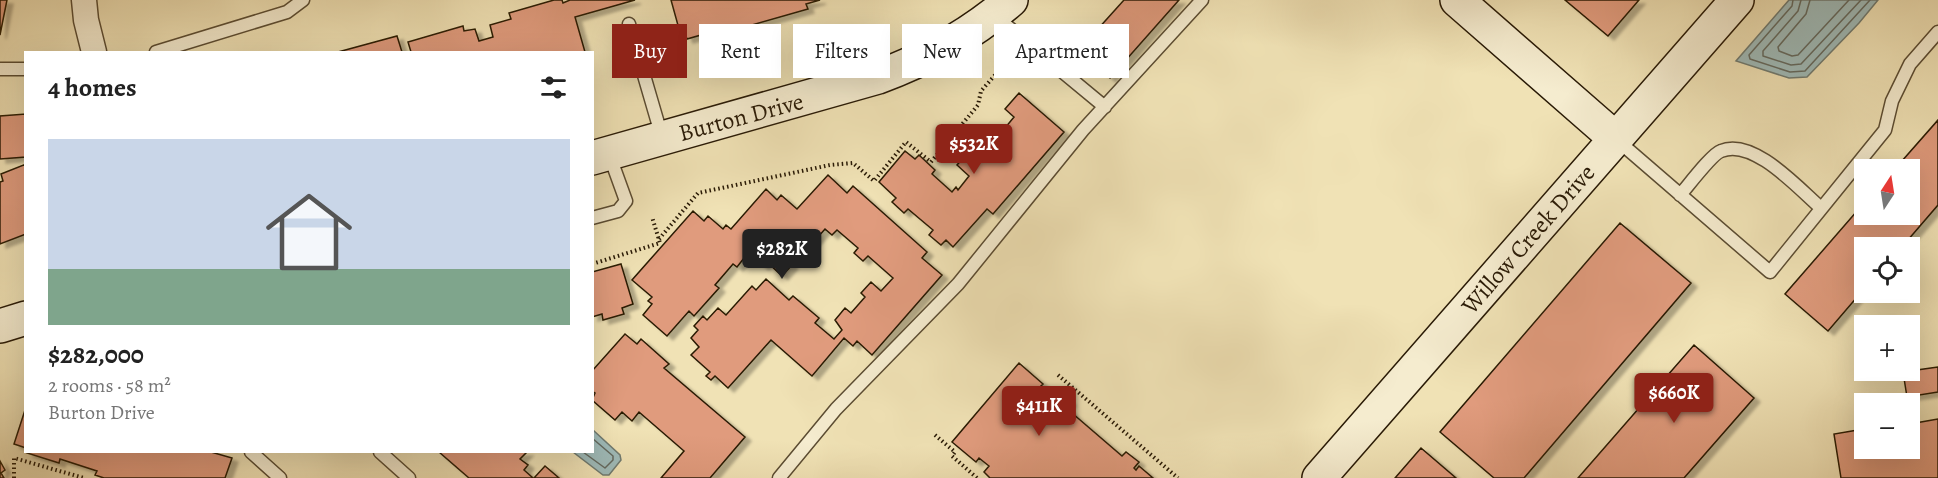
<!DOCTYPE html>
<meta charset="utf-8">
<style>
:root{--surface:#fff;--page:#f2f2f2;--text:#222;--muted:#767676;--line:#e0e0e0;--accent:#8f2418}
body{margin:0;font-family:Alegreya,serif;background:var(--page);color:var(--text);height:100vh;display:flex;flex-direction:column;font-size:22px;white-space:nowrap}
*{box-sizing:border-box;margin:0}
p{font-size:20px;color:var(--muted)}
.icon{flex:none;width:33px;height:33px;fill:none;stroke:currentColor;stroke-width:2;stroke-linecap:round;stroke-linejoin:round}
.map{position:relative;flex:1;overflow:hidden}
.panel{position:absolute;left:24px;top:51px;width:570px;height:402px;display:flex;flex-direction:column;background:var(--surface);border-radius:0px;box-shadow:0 6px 24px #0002}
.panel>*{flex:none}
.top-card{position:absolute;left:612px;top:24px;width:570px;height:54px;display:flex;gap:12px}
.needle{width:39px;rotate:12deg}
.fabs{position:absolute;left:1854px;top:159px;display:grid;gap:12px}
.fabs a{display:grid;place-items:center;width:66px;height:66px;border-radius:0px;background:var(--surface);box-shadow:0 6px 24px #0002;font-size:30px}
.price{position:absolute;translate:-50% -51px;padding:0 14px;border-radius:6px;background:var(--accent);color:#fff;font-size:20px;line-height:39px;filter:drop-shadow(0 2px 3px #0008)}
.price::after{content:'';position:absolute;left:50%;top:36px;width:18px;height:14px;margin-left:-9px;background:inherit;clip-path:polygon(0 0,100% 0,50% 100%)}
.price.active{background:#222;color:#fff}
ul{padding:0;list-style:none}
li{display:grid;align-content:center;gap:12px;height:318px;padding:0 24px}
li+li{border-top:2px solid var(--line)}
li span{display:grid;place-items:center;height:186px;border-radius:0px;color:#555}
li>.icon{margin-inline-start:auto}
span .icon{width:108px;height:108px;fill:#fffc;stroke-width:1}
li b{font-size:26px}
h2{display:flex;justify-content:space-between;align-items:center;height:72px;padding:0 24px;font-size:26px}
.tag{padding:0 21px;border-radius:0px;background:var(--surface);box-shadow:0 6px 24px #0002;font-size:21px;line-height:54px}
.tag.active{background:var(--accent);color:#fff}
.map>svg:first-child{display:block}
.water{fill:#9fbbb9;stroke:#707b71;stroke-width:1.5}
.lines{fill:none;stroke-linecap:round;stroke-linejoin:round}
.shore{stroke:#646a60;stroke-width:1.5}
.building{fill:#e09b7d;stroke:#291a06;stroke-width:1.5;filter:url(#shadow)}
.lane-casing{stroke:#5b4c32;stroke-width:15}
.street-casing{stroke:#5b4c32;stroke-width:27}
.secondary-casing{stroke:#291a06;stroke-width:36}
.path{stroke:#291a06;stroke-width:4;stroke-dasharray:1.5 3;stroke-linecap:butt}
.lane{stroke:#f5eccf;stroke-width:12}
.street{stroke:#f5eccf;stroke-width:24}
.secondary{stroke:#f5eccf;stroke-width:33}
.labels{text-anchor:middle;stroke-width:5;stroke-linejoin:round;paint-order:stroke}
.street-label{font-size:24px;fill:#291a06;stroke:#f5eccf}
</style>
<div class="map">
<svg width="1938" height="478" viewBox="0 0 1938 478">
<defs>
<filter id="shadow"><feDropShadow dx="6" dy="4" stdDeviation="1.5" flood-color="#0004"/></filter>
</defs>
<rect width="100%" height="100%" fill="#f0e2b5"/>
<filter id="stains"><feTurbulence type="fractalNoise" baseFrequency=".00333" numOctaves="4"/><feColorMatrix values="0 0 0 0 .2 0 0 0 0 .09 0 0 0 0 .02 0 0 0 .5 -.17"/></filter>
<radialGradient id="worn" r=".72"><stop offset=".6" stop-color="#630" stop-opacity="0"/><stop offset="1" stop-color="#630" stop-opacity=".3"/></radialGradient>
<path class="water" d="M1789 0H1878L1859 23 1807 77 1789 78 1736 61Z
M593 430 620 455 621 460 609 475H603L573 452H592Z"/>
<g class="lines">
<path class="shore" d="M1793 0 1792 6 1749 55 1750 59 1790 72 1805 71 1870 0
M1801 0 1798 11 1763 51V56L1791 65 1801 64 1861 0
M1810 0 1806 14 1778 47 1779 51 1792 56 1798 55 1849 0
M583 452 605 468 613 460V456L592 438"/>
</g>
<path class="building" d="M0 0H7L0 35Z
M554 0H562L563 3 570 0H635L575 17 585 52H411L408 42 463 26 464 31 475 29 479 41 493 37 490 25 511 19 509 13Z
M671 0H820L806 4 808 9 710 37 708 33 687 39 683 27 679 29Z
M1124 0H1179L1110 78 1079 50Z
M1565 0H1639L1608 36Z
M397 36 402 52H338Z
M1019 93 1064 132 993 214 987 209 953 247 946 240 941 245 929 235 933 230 908 209 904 213 892 202 896 198 879 182 905 151 915 159 919 155 935 170 932 174 952 192 956 187 958 190 969 176 957 165 964 157 960 153 972 139 976 143 983 135 996 146 1004 137 1000 134 1014 117 1005 109Z
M26 114V157L0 159V116Z
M1938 120V205L1901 248H1864V289L1828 331 1785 294 1864 203V214H1910V170H1894Z
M26 164V234L0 244V182L3 181 1 174Z
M828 175 847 193 853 186 927 252 922 258 942 275 872 355 857 341 853 346 844 338 812 376 771 340 728 388 715 376 711 380 706 376 710 372 691 355 699 347 691 338 698 330 694 326 703 316 707 320 718 308 726 315 752 286 756 290 766 279 789 300 793 296 819 318 815 323 834 339 842 330 835 320 845 308 851 313 865 297 861 293 871 282 881 291 893 278 868 256 863 261 854 253 858 248 837 230 832 235 825 229 810 246 806 243 789 263 792 265 782 276 767 262 763 266 748 253 737 267 733 264 715 285 719 288 694 316 689 311 667 336 643 315 652 304 648 301 652 297 632 280 693 211 704 221 708 216 723 229 726 225 731 229 766 189 777 200 781 195 797 209Z
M1620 223 1691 283 1524 478H1494L1440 432Z
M621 264 633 304 622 308 624 314 603 320 602 314 592 317V272Z
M625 334 637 344 641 339 669 364 664 368 745 437 710 478H661L684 451 639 412 632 421 622 412 615 420 592 400 595 393 592 391V371Z
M1694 345 1754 398 1684 478H1578Z
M1019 363 1043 384 1041 386 1051 394 1055 389 1070 402 1065 407 1122 456 1126 452 1139 462 1134 468 1136 470 1139 466 1153 478H990L984 472 989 466 979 458 976 462 952 442Z
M1938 367V392L1907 397 1903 372Z
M26 407V448L14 444Z
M1938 419V478H1841L1834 434 1864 429V448H1910V424Z
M1421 448 1456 478H1395Z
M28 452H211L232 458 225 478H104L95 475 97 471 60 459 59 463 27 453Z
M439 452H527L520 459 528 465 524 470 533 478H469Z
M0 461 5 470 1 473 4 478H0Z
M545 466 559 478H534Z"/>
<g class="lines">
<defs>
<path id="lane" d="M995 16 1105 107
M629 24 662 137
M156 52 287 12 303 0
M0 69H26
M1617 140 1770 272 1885 130 1892 101 1910 64 1938 32
M1680 195C1688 186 1712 154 1721 151 1753 137 1799 189 1821 208
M592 218 618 211 626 201 609 154
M251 452 280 478
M380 452 409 478
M779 478 836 409 958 284 1083 130 1202 0"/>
<path id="street" d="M84 0 86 20 94 52"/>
<path id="secondary" d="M1457 0 1616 139
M592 158 878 77C927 59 972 34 1011 0
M0 326 26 318
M1319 478 1737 0"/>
</defs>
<use href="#lane" class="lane-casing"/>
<use href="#street" class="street-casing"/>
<use href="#secondary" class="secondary-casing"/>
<path class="path" d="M659 239 698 193 830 165 853 163 874 181 906 142 931 162 978 105 981 91 996 74
M592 264 660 243 652 217
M1058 375 1178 478
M935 435 955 452 952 456 977 478
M14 478V458L84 478"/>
<use href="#lane" class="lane"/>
<use href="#street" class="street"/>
<use href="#secondary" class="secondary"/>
</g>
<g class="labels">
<g class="street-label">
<text transform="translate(741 117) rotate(-15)" y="8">Burton Drive</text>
<text transform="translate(1528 239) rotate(-49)" y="8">Willow Creek Drive</text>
</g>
</g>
<rect width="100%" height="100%" filter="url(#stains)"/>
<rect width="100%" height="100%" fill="url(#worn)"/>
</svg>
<div class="fabs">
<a><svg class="needle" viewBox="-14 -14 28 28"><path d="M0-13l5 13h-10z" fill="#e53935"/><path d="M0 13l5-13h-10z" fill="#767676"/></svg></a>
<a><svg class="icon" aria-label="locate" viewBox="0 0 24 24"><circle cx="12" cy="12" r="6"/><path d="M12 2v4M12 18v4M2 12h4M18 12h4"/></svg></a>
<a>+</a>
<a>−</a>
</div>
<b class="price" style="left:974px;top:175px">$532K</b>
<b class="price active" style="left:782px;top:280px">$282K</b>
<b class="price" style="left:1674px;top:424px">$660K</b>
<b class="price" style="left:1039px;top:437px">$411K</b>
<div class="top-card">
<a class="tag active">Buy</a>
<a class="tag">Rent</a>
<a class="tag">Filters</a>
<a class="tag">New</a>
<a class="tag">Apartment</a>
</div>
<section class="panel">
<h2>4 homes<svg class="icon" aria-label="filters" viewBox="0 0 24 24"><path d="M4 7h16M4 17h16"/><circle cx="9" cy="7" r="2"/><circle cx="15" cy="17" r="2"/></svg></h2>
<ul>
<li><span style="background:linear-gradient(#c9d6e8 70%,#7fa58c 0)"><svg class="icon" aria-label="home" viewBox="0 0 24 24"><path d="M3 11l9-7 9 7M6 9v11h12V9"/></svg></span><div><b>$282,000</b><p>2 rooms · 58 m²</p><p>Burton Drive</p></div></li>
</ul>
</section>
</div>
